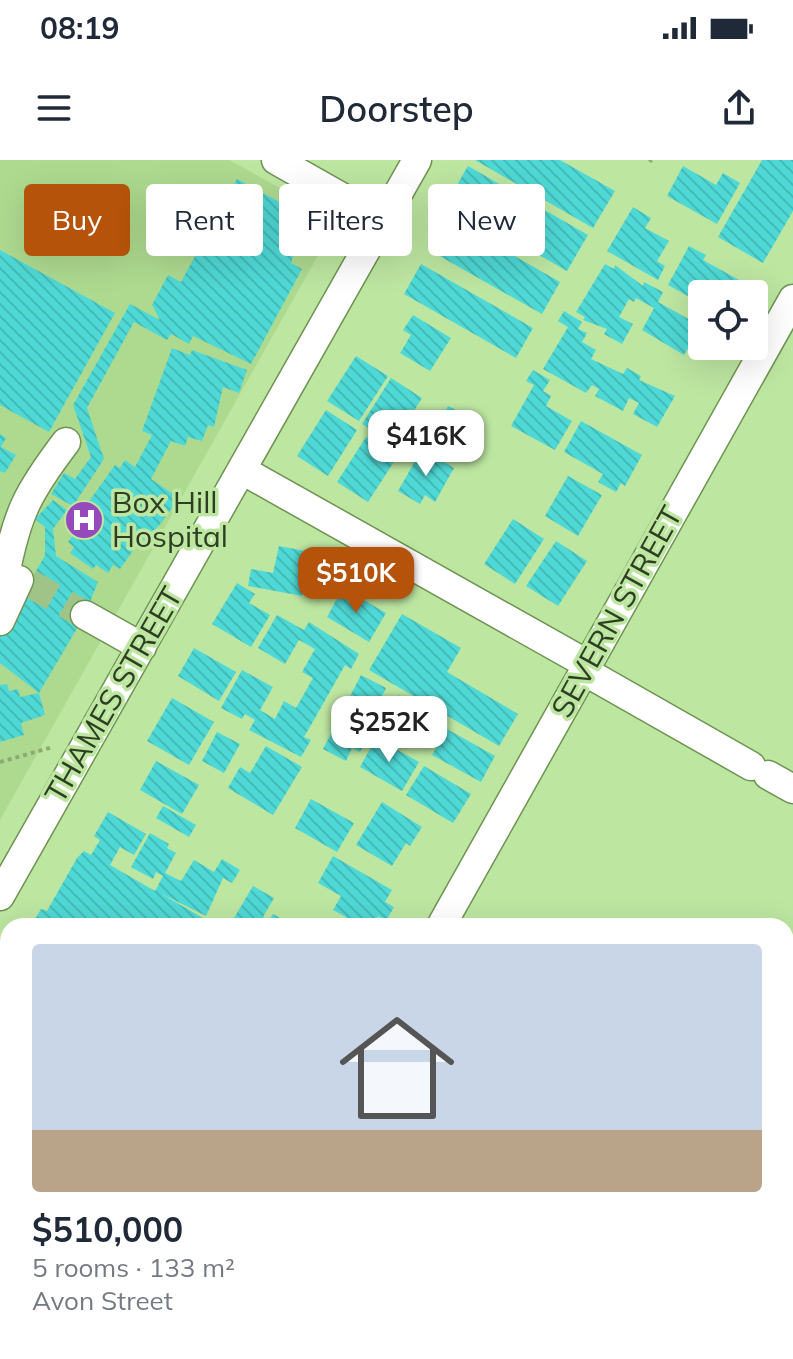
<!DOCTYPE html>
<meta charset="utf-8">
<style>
:root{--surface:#fff;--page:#f6f6f7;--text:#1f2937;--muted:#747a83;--accent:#b45309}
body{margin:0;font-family:Mulish,sans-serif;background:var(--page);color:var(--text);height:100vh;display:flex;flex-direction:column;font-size:30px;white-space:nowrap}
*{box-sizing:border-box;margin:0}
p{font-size:26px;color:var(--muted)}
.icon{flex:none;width:44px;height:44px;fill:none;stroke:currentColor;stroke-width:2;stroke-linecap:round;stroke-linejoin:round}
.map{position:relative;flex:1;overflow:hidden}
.drawer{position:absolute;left:0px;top:758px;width:794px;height:442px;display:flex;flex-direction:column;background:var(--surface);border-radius:24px 24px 0 0;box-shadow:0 8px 32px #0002}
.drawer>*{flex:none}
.banner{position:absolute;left:24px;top:24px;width:746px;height:72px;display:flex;gap:16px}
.buttons{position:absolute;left:688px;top:120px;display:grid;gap:16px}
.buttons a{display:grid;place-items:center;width:80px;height:80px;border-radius:8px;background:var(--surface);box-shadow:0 8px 32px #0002;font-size:40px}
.price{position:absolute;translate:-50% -68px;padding:0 18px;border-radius:16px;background:#fff;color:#222;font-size:26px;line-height:52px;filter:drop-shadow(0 2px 4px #0008)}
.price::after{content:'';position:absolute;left:50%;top:48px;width:24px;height:18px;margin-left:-12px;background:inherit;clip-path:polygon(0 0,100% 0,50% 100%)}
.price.active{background:var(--accent);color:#fff}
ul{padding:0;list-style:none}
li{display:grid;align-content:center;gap:16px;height:424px;padding:0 32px}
li span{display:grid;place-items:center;height:248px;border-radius:8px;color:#555}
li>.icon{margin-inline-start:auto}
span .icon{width:144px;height:144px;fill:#fffc;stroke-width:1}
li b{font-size:34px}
.tag{padding:0 28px;border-radius:8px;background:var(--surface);box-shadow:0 8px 32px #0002;font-size:28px;line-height:72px}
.tag.active{background:var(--accent);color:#fff}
.status{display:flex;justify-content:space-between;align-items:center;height:56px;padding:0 40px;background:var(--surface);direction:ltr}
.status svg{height:22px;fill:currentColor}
header{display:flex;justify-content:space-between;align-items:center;height:104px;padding:0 32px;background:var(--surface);font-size:36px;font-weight:600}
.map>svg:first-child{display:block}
.built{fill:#aeda8f}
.building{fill:url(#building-back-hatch)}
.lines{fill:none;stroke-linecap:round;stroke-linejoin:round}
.minor-tunnel{stroke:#a0c488;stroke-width:28;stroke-dasharray:28 14;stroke-linecap:butt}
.minor-casing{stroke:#6e9352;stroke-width:31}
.path{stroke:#8aab74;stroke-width:4;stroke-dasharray:4 4;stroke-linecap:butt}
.minor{stroke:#fff;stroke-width:28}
.labels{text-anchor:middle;stroke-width:7;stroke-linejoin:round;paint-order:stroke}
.poi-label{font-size:30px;fill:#2e3e23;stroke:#bde6a1;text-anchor:start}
.street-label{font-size:30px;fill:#2e3e23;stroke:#bde6a1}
</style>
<div class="status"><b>08:19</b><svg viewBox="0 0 49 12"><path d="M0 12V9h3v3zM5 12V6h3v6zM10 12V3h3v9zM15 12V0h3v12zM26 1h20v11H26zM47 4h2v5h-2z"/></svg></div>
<header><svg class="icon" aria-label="menu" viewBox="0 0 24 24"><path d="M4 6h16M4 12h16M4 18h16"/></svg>Doorstep<svg class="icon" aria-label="share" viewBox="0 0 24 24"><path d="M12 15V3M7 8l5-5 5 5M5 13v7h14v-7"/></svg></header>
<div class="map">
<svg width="793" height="1199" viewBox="0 0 793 1199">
<defs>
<pattern id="building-back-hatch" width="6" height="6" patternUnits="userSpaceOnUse" patternTransform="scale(2)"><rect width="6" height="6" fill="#4fd9d6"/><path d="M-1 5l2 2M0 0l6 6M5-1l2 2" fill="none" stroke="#45bbb7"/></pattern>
</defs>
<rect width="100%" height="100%" fill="#bde6a1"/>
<path class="built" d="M0 0H229L338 60 0 660Z"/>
<path class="building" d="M475 0H560L615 31 593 68Z
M762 0H793V51L763 103 718 77Z
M468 6 588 75 567 111 447 42Z
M683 6 716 25 723 13 740 23 717 64 667 36Z
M237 19 283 44 280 50 291 56 299 75 291 103 302 109 251 204 193 176 189 184 171 174 167 180 134 162 87 248 104 299 73 346 51 334 64 313 75 319 91 297 73 245 130 144 160 160 152 145 168 115 181 122Z
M633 47 651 58 645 68 669 81 657 101 665 106 658 120 607 91Z
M448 58 560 122 542 154 429 90Z
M689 86 706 95 703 100 739 120 731 134H702V144L668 125Z
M0 90 115 153 49 272 0 245Z
M421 104 533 168 516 198 404 134Z
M605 104 614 109 615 105 643 126 644 122 663 132 658 142 701 166 684 195 642 170 654 148 636 138 634 142 629 139 619 157 633 164 622 184 604 174 607 169 583 160 585 157 576 152Z
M564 151 582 162 578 169 587 173 582 182 596 190 591 199 623 214 627 208 641 216 639 220 675 236 657 267 633 254 639 243 629 238 623 251 595 236 599 229 592 225 586 233 543 209 568 167 558 161Z
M413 155 451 178 430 211 400 193 411 175 403 170Z
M172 188 190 195 192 190 247 210 239 233 223 227 214 267 208 265 202 281 188 277 185 286 171 281 151 319 179 338 162 362 145 381 142 378 120 409 113 405 108 413 96 405 93 409 70 393 74 387 68 382 75 372 70 368 115 305 120 308 125 300 135 307 152 275 142 271Z
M356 196 388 216 359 261 327 241Z
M533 210 550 220 543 231 551 236 546 246 572 261 555 290 511 266 534 225 526 221Z
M391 218 422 238 393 284 362 264Z
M448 246 474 260 468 271 482 279 470 300 429 281Z
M326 250 357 270 328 316 297 296Z
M581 261 642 295 625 326 621 323 616 332 598 322 603 314 564 292Z
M0 274 6 278 1 287 16 295 5 313 0 311Z
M366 277 397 297 368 342 337 322Z
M422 289 454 308 435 342 425 335 420 344 398 331Z
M568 316 602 335 578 376 545 356Z
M53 340 67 350 53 369 56 396 98 422 85 455 39 533 0 503V476L45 395V367L35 359Z
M513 359 544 379 515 424 484 404Z
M556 381 587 401 558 446 526 426Z
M279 386 311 392 302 436 248 426 251 409 273 413Z
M237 423 255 434 249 443 270 455 251 487 212 464Z
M343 428 386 453 369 482 327 457Z
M402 454 461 488 447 512 518 554 499 586 369 510Z
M277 455 304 470 309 462 359 494 351 509 345 505 315 558 304 577 311 580 301 597 249 570 255 560 245 554 242 559 221 548 242 510 273 527 260 550 275 559 284 541 296 548 313 518 302 512 315 489 299 480 285 504 258 488Z
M194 488 236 512 219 541 178 516Z
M361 515 386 528 379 542 390 547 382 561 370 555 361 573 368 577 360 592 352 588 346 601 323 589Z
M7 524 9 531 18 529 20 537 39 533 45 555 21 563 24 575 0 582V525Z
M399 535 442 559 425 588 384 563Z
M172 538 214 562 189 605 147 581Z
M447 569 495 596 481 622 432 595Z
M217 572 240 584 224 613 202 601Z
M376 578 419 602 402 631 360 607Z
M266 586 302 607 273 655 228 628 240 607 250 613Z
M156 601 199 625 182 654 140 630Z
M424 606 471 634 453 663 406 635Z
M311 639 354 663 337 692 295 668Z
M382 642 422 667 410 686 406 683 392 706 356 685Z
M163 646 196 665 189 677 156 658Z
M108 652 146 674 134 695 120 687 110 705 155 731 163 716 156 712 153 719 131 707 150 673 169 684 167 688 176 693 165 713 181 721 194 700 214 712 222 699 240 710 232 723 223 718 206 756 160 733 208 761 205 766H31L41 749 47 751 77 698 84 691 91 695 100 680 94 676Z
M333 696 392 730 385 742 394 747 386 761 378 756 372 766 342 763 346 757 333 750 341 736 318 723Z
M253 726 274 738 263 757 269 760 273 754 294 766H237L231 763Z
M8 807V864L0 859V821Z
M0 966 8 970V1002L0 1016Z
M8 1171V1192H27L39 1199H0V1186Z
M108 1192H137L133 1199H104Z
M256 1192H290L286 1199H252Z"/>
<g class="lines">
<path class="minor-tunnel" d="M29 423 85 455"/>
<defs>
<path id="minor" d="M276 0 382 60
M242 310 587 504
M5 415C17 353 28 332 66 282
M85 455 142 487
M0 461 19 420
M584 511 751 606
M768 615 793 629
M0 736 417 0
M441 766 793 139
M0 900 8 905
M0 1151 8 1136
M522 1192 535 1199
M196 1199 200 1192"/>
</defs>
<use href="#minor" class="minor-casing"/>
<path class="path" d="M650 2 651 0
M0 602 53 587
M786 940 793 937"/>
<use href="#minor" class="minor"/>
</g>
<defs>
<symbol id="hospital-disc" viewBox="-11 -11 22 22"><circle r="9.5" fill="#9549ba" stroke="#bde6a1"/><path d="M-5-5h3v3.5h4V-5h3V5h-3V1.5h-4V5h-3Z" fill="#fff"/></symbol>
</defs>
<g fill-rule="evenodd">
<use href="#hospital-disc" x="62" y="338" width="44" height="44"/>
</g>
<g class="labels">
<g class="poi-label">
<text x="112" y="353">Box Hill<tspan x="112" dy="34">Hospital</tspan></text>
</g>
<g class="street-label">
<text transform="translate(617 452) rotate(-61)" y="10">SEVERN STREET</text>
<text transform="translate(114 535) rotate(-60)" y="10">THAMES STREET</text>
</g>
</g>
</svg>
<div class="buttons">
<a><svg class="icon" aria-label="locate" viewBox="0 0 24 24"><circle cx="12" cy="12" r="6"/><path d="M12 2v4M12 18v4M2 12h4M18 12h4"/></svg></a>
</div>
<b class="price" style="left:426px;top:318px">$416K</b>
<b class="price active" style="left:356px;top:455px">$510K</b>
<b class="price" style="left:389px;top:604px">$252K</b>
<div class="banner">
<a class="tag active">Buy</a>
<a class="tag">Rent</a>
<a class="tag">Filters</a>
<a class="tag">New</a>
</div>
<section class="drawer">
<ul>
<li><span style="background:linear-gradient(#c9d6e8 75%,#b9a48a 0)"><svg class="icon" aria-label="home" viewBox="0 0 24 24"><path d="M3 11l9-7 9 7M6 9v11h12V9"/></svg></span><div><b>$510,000</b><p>5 rooms · 133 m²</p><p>Avon Street</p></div></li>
</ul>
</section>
</div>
